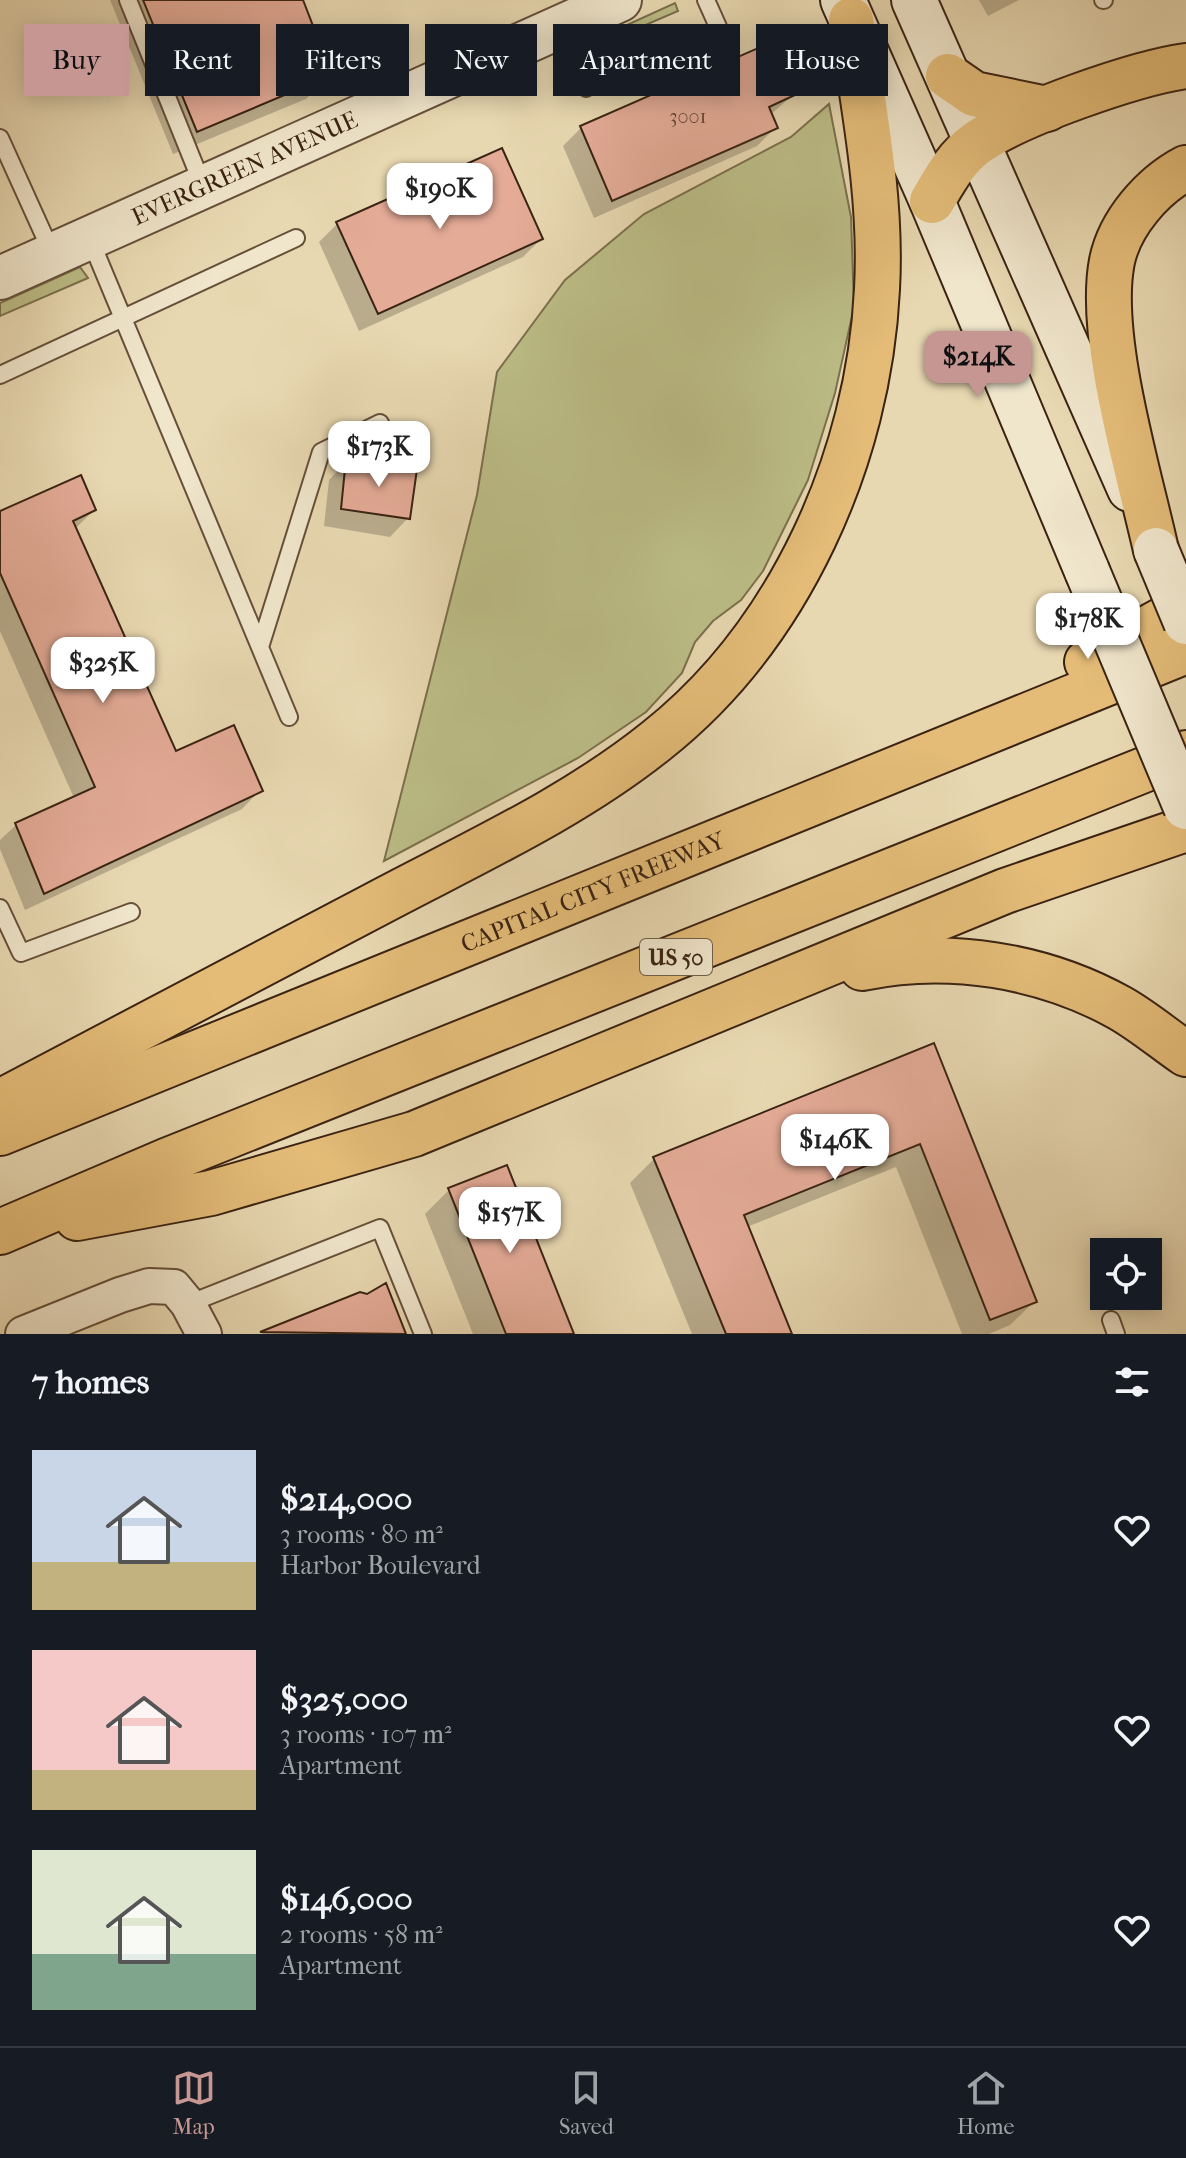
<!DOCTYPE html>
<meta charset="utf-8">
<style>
:root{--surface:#171b24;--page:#242831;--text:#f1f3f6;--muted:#9ea1a6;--line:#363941;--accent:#c59692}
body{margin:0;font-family:"IM FELL French Canon",serif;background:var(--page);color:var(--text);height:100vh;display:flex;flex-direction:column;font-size:30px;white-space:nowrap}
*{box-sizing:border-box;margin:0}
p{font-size:26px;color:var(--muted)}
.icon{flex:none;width:44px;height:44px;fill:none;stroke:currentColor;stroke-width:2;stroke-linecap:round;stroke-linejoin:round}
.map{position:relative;height:1334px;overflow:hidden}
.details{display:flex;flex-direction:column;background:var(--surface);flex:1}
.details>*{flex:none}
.guide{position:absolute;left:24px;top:24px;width:1138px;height:72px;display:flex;gap:16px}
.controls{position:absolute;left:1090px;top:1238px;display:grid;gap:16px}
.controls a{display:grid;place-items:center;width:72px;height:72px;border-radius:0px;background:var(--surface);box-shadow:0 4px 20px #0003;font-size:40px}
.price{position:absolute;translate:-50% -68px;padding:0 18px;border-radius:16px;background:#fff;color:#222;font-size:26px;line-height:52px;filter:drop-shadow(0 2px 4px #0008)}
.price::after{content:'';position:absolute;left:50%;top:48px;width:24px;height:18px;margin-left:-12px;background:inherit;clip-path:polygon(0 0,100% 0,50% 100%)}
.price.active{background:var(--accent);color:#111}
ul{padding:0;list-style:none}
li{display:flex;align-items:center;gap:24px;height:200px;padding:0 32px}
li span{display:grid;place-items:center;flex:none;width:224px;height:160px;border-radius:0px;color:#555}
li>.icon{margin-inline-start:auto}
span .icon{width:96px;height:96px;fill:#fffc;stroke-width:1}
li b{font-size:34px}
h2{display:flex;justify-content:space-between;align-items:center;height:96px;padding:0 32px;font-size:34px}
.pill{padding:0 28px;border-radius:0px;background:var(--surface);box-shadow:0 4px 20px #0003;font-size:28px;line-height:72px}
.pill.active{background:var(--accent);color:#111}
.tab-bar{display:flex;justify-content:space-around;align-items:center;height:112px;border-top:2px solid var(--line);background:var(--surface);font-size:22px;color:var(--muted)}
.tab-bar a{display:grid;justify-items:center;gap:4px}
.tab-bar .active{color:var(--accent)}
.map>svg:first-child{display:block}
.green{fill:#bcbd87;stroke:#7b704d;stroke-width:2}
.shadow{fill:#0003}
.building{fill:#e4ab97;stroke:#3a2313;stroke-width:2}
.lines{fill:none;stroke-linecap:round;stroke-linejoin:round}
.service-casing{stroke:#66503a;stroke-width:20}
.minor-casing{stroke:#66503a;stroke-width:38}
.tertiary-casing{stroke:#66503a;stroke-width:46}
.secondary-casing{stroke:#3a2313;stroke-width:48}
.motorway-casing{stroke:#3a2313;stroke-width:48}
.service{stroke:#f0e6cc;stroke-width:16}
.minor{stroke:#f0e6cc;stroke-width:34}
.tertiary{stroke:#f0e6cc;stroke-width:42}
.secondary{stroke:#f0e6cc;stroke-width:44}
.motorway{stroke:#e4bc78;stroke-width:44}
.secondary-bridge-casing{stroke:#3a2313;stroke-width:48;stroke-linecap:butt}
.secondary-bridge{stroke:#f0e6cc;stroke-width:44}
.labels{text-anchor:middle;stroke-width:8;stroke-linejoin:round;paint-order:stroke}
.number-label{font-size:20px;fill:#644534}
.shield{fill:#f0e6cc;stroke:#715e4a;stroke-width:2}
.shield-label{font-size:22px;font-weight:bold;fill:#3a2313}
.street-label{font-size:24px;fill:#3a2313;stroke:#f0e6cc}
</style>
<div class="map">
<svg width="1186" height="1334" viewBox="0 0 1186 1334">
<rect width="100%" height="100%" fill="#e8d8b1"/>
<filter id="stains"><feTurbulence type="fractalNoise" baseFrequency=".0025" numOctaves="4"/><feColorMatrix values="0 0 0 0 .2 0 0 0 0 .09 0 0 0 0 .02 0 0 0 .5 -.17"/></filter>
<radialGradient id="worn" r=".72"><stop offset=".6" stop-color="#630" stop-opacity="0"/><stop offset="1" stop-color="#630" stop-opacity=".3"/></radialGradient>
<path class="green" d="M675 3 678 11 588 50 585 44Z
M829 104 851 217 854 307 835 393 808 480 763 571 741 600 713 621 695 642 682 673 646 712 578 758 384 861 477 495 497 372 565 280 644 214 791 137Z
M80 267 88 278 0 316V303Z"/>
<path class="shadow" d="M110 0H301L330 75 306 99 173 154Z
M979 0H1019L988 16Z
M793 95 770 115 776 127 757 146 594 218 563 146 581 128Z
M337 224 541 239 523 257 359 331 319 242Z
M347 461 408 518 390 537 324 526 329 480Z
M94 510 75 529 175 753 260 790 242 809 25 910 0 849V840L16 825 74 798 0 631V514Z
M933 1046 1035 1301 1010 1325 989 1334H962L896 1167 747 1227 790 1334H692L630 1183 654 1159Z
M449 1190 572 1334H473L425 1214Z
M384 1285 404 1334H261L361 1294 367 1296Z"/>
<path class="building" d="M143 0H303L332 75 197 132Z
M772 42 795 95 769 107 778 128 612 201 580 126Z
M502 148 543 239 378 314 336 222Z
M346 459 417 469 410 519 341 509Z
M81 475 96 510 73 521 176 751 234 725 263 791 44 894 15 823 95 787 0 573V511Z
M934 1043 1037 1302 990 1320 920 1144 744 1215 792 1334H726L653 1157Z
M507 1165 574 1334H506L448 1188Z
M386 1283 406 1334 260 1332 360 1292 367 1294Z"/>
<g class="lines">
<defs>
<path id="service" d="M128 0 203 186
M706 0 719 29
M1103 0H1104
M559 29 586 88
M0 138 52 253
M90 239 289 717
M0 375 296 238
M260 647 321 452 380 423
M0 908 21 953 131 912
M188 1304 380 1228 423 1334
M1111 1320 1116 1334"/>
<path id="minor" d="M23 1334 120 1295 149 1286 174 1287 188 1304 204 1334"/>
<g id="tertiary">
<path id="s1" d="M0 278 620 0"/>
</g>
<path id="secondary" d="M843 0 932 201 1087 571
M914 0 1130 489"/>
<g id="motorway">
<path d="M948 76 974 94 1047 109"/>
<path d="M932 201C945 179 956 158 977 143 1018 114 1136 73 1186 66"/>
<path d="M1156 550C1139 473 1097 336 1112 261 1120 223 1152 186 1186 168"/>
<path d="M1087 662 1186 607"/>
<path d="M862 968C948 950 1043 965 1120 1008 1143 1021 1164 1039 1186 1054"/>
<path d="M0 1102C123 1037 246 972 369 908 466 856 570 810 656 741 790 635 869 458 877 289 882 199 864 109 851 20"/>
<path id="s2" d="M0 1133 1186 651"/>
<path d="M77 1218 211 1193 414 1134 1005 891 1186 829"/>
<path d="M0 1232 166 1161 1186 753"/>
</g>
</defs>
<use href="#service" class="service-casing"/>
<use href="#minor" class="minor-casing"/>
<use href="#tertiary" class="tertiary-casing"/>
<use href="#secondary" class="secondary-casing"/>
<use href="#motorway" class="motorway-casing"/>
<use href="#service" class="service"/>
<use href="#minor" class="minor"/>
<use href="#tertiary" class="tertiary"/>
<use href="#secondary" class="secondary"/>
<use href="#motorway" class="motorway"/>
<defs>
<path id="secondary-bridge" d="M1156 550 1186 622
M1087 571 1186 807"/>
</defs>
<use href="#secondary-bridge" class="secondary-bridge-casing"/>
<use href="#secondary-bridge" class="secondary-bridge"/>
</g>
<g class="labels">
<g class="number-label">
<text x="688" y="123">3001</text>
</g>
<rect class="shield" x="640" y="939" width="72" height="36" rx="6"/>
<g class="shield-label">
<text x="676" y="965">US 50</text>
</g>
<g class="street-label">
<text dy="8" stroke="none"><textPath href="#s1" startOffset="268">EVERGREEN AVENUE</textPath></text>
<text dy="8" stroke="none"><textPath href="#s2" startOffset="640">CAPITAL CITY FREEWAY</textPath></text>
</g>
</g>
<rect width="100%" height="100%" filter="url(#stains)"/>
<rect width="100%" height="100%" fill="url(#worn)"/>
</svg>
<div class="controls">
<a><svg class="icon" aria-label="locate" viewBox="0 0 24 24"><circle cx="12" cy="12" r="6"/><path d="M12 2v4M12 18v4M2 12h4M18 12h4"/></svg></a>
</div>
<b class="price" style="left:440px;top:231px">$190K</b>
<b class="price active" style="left:978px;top:399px">$214K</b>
<b class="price" style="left:379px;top:489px">$173K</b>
<b class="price" style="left:1088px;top:661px">$178K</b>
<b class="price" style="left:103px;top:705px">$325K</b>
<b class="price" style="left:835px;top:1182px">$146K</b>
<b class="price" style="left:510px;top:1255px">$157K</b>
<div class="guide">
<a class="pill active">Buy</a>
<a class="pill">Rent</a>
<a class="pill">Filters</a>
<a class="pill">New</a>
<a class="pill">Apartment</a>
<a class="pill">House</a>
</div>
</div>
<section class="details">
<h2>7 homes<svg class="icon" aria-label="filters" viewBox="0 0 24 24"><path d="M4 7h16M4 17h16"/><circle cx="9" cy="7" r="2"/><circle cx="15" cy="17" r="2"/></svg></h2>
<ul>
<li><span style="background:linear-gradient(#c9d6e8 70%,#c2b280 0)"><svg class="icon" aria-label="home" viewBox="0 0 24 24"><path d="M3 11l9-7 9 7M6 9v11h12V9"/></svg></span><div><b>$214,000</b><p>3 rooms · 80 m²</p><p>Harbor Boulevard</p></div><svg class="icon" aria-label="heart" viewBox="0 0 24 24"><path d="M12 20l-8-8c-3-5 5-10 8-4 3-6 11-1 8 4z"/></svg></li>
<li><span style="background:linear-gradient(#f6c9c9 75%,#c2b280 0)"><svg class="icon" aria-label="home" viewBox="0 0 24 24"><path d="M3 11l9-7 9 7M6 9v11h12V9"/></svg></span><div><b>$325,000</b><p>3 rooms · 107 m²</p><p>Apartment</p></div><svg class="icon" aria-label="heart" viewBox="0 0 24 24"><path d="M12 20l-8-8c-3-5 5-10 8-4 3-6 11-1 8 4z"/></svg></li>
<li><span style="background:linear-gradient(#dfe7d0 65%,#7fa58c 0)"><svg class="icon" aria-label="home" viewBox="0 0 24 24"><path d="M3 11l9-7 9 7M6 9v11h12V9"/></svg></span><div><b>$146,000</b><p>2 rooms · 58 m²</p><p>Apartment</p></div><svg class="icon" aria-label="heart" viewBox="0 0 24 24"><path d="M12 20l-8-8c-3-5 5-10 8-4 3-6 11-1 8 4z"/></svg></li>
</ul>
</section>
<nav class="tab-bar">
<a class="active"><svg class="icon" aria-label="map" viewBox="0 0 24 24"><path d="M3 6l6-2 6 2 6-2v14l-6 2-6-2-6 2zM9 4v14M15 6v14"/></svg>Map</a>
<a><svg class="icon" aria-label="saved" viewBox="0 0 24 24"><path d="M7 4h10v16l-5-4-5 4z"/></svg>Saved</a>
<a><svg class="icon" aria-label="home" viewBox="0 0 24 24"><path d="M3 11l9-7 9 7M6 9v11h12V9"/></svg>Home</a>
</nav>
